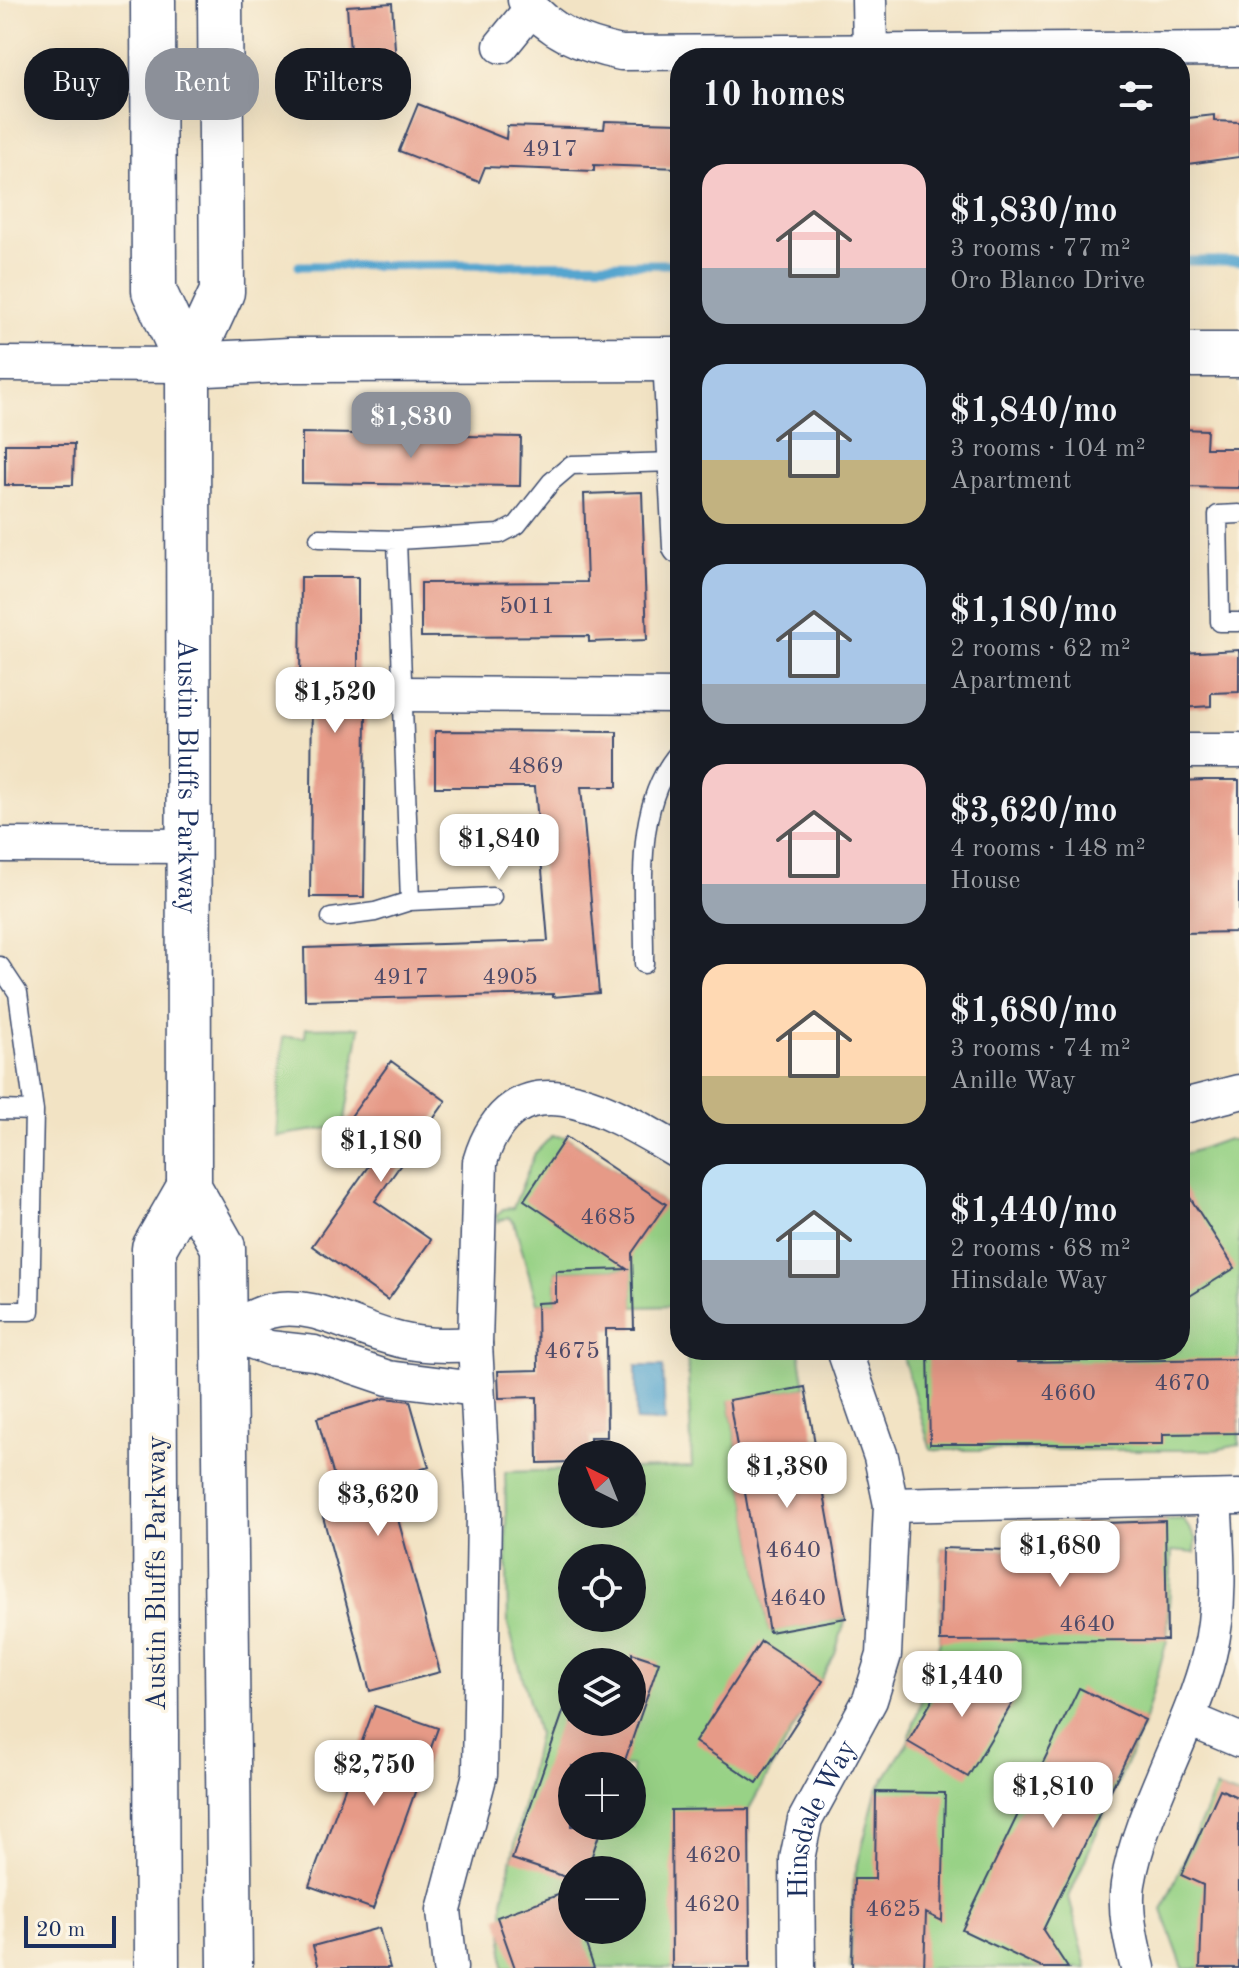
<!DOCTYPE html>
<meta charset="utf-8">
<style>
:root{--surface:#171b24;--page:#242831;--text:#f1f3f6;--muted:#9ea1a6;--accent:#8c9099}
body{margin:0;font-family:"Old Standard TT",serif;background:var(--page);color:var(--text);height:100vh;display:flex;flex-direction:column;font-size:30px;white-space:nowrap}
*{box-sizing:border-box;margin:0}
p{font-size:26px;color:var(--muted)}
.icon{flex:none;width:44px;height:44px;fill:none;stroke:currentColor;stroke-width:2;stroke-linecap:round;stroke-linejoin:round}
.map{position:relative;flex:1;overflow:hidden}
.details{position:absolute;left:670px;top:48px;width:520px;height:1312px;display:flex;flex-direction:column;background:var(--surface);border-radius:32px;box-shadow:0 8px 32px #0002}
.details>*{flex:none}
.top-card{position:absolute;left:24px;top:48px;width:526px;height:72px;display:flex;gap:16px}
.needle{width:52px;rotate:317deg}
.buttons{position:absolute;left:558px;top:1440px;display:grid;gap:16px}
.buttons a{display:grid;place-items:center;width:88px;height:88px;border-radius:50%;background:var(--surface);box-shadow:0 8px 32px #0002;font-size:40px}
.scale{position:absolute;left:24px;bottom:20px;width:92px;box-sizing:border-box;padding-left:8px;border:4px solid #1b2f5e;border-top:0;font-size:22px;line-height:28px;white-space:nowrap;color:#1b2f5e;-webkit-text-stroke:6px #fcf5e5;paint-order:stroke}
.price{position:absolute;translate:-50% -68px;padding:0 18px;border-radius:16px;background:#fff;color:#222;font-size:26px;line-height:52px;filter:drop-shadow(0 2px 4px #0008)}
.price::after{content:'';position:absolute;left:50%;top:48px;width:24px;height:18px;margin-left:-12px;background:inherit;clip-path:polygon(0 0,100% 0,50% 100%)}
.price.on{background:var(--accent);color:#fff}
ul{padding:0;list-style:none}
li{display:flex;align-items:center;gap:24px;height:200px;padding:0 32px}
li span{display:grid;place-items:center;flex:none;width:224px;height:160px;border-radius:24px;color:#555}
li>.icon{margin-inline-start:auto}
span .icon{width:96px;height:96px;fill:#fffc;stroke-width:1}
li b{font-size:34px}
h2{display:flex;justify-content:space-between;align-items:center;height:96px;padding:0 32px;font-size:34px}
.pill{padding:0 28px;border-radius:32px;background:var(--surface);box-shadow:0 8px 32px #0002;font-size:28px;line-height:72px}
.pill.on{background:var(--accent);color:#fff}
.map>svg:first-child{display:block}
.green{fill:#98d286;stroke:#5a8072;stroke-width:2;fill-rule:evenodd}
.water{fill:#54a5cf;stroke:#386a96;stroke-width:2}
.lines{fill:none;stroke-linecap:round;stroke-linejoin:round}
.stream{stroke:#54a5cf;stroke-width:9}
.building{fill:#e69a87}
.lane-casing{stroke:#3b4a6d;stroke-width:21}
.street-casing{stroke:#3b4a6d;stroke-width:37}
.secondary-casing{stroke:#3b4a6d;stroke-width:47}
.primary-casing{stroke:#3b4a6d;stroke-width:47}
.lane{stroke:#fff;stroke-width:18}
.street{stroke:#fff;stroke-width:34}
.secondary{stroke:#fff;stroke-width:44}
.primary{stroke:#fff;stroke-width:44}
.labels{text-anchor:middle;stroke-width:7;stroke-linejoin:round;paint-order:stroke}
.number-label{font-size:24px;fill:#4e4a68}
.street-label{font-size:28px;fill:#1b2f5e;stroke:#fcf5e5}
</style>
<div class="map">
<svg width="1239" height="1968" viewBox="0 0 1239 1968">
<rect width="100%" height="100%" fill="#fcf5e5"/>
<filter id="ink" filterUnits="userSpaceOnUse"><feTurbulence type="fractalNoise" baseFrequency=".0125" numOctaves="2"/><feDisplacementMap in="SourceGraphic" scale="16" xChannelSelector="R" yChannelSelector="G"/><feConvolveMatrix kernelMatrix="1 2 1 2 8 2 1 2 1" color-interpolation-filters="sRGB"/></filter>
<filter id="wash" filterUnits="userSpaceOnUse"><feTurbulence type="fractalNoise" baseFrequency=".006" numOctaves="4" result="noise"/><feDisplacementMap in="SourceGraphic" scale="32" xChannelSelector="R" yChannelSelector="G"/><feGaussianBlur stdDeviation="1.8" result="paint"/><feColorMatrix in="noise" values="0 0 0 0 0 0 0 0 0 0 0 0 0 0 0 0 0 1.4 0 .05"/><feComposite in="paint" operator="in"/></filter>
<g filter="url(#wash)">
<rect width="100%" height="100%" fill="#f2e3c4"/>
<path class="green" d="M360 1027 344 1126 275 1136 283 1037H305L306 1028Z
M552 1136 566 1137 665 1204 680 1207V1306L633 1307 632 1269 556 1271V1302L537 1303 514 1222 508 1217 498 1222 496 1216 503 1209 513 1208 535 1153Z
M1225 1140H1239V1445L1215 1450H931L901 1350H1180V1156Z
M687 1350H799L805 1387 729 1401 769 1631 846 1618 835 1654 749 1809 747 1968H503V1900L538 1734 508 1624 505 1472 572 1470V1514H632V1469L692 1467ZM572 1558H632V1618H572ZM572 1662H632V1722H572ZM572 1766H632V1826H572ZM572 1870H632V1930H572Z
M1183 1519 1196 1539 1195 1553 1172 1551 1167 1640 1145 1720 1069 1897 1087 1968H850L854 1879 876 1792 908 1742 940 1641 942 1548 1075 1553V1524Z
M1216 1788 1239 1796V1968H1183L1162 1910Z"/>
<path class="water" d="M636 1366H663L665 1422 636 1421Z"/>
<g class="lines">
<path class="stream" d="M1180 261H1239
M299 266 680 264"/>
</g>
<g id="blocks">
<path class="building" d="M392 3 398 95 353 98 347 6Z
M418 104 506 139 507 126 604 129 605 121 680 123V168L594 165V171L485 167 479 182 399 151Z
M1214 115V121L1239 122V157L1180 165V119Z
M1180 429 1207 430 1206 448H1239V488L1180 487Z
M302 433 521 437 520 486 302 483Z
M5 444H74L73 485H5Z
M642 492 647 640 589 642V636L421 637V583L587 582 584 494Z
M301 577H358V713H366L364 897H310L312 690H300Z
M1239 650V692L1211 693V706L1180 708V653Z
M435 731 617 732V787H581L599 993 553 997V994L305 1000 304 948 548 941 535 787H435Z
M1204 780H1239V932L1180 933V781Z
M391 1061 446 1101 375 1201 431 1240 388 1300 312 1246 374 1158 339 1133Z
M566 1137 666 1204 632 1253 634 1329H606L607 1437H590V1454H572V1462L538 1463 537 1397 499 1398 498 1371 538 1370 537 1303 556 1302V1271L627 1269 524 1200Z
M1180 1182 1235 1268 1180 1302Z
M928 1350H1016L1017 1362 1239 1359V1433L1163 1434V1444H930Z
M805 1387 846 1618 769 1632 729 1400Z
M385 1398 410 1401 429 1467 387 1479 440 1672 370 1691 323 1517 344 1511 317 1418Z
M1165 1521 1167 1640 940 1641 942 1548 1075 1552V1524Z
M761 1641 823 1681 757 1783 695 1742Z
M632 1653 659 1662 623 1766H572V1826H602L587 1870H572V1879L512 1859 568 1698 572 1699V1722H632Z
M955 1661 1016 1697 968 1777 908 1742Z
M1079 1688 1145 1720 1043 1930 1068 1968H1042L962 1930Z
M375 1706 438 1728 373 1909 309 1886Z
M1220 1789 1239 1798V1968H1200L1203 1885 1181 1875Z
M876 1792 945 1793 942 1921 926 1913 924 1968H852L854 1879H875Z
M749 1809 750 1968H672L671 1810Z
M572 1890V1930H581L594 1968H515L497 1917Z
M379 1928 390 1968H319L313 1946Z"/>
</g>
</g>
<g filter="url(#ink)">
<use href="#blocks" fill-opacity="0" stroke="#3b4a6d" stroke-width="2"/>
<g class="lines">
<defs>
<path id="lane" d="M1239 514 1218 515 1220 622H1239
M319 538 397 540 500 534 517 525 551 482 571 465 675 462
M397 540 410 901
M331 918 375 912 410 901 492 897
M644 964C645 895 631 806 680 751
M0 966 18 993 34 1111
M0 1110 34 1111 30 1311H0"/>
<g id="street">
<path d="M525 0C549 32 583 45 621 53L1239 49"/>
<path d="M869 0 870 50"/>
<path d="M501 46 531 9"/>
<path d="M670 359 680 547"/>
<path d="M0 364 188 365"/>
<path d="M400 694 680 696"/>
<path d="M1180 751H1239"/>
<path d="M0 845 189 846"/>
<path d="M1180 1107 1239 1092"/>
<path d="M224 1331C239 1325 254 1315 269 1311 310 1300 351 1327 389 1337 418 1346 445 1346 475 1344"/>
<path d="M224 1331 269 1348 314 1353 388 1378 476 1389"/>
<path d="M891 1505 1239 1497"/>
<path d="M1189 1719 1239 1740"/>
<path d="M450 1968 444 1910 480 1774 484 1513 475 1344 480 1162C513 1049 612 1112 680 1152"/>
<path id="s1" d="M798 1968 797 1859 805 1820 870 1700 884 1655 891 1505 881 1457 844 1350"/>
<path d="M1138 1968C1131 1942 1124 1911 1128 1884 1140 1810 1190 1731 1209 1655 1222 1605 1217 1549 1214 1498"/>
</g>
<path id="secondary" d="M1180 355H1239
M188 365 289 360 680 359"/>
<g id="primary">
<path d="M153 0 154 291 188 365"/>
<path id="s2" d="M220 0 222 292 188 365 189 1187 223 1247 230 1968"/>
<path d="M157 1968 154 1248 189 1187"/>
</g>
</defs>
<use href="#lane" class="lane-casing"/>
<use href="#street" class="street-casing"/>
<use href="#secondary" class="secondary-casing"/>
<use href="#primary" class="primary-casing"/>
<use href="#lane" class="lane"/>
<use href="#street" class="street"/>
<use href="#secondary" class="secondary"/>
<use href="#primary" class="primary"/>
</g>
</g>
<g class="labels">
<g class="number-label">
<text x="550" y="156">4917</text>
<text x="527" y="613">5011</text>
<text x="536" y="773">4869</text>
<text x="401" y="984">4917</text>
<text x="510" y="984">4905</text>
<text x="608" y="1224">4685</text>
<text x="572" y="1358">4675</text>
<text x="1182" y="1390">4670</text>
<text x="1068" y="1400">4660</text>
<text x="793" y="1557">4640</text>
<text x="798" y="1605">4640</text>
<text x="1087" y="1631">4640</text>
<text x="713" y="1862">4620</text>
<text x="712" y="1911">4620</text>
<text x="893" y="1916">4625</text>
</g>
<g class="street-label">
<text dy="10" stroke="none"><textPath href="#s2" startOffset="784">Austin Bluffs Parkway</textPath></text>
<text transform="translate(155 1573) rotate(-90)" y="10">Austin Bluffs Parkway</text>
<text dy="10" stroke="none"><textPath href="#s1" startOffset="154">Hinsdale Way</textPath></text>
</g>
</g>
</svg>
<div class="buttons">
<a><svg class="needle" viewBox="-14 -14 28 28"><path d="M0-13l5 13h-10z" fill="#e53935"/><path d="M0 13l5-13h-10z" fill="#9ea1a6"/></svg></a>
<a><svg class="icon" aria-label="locate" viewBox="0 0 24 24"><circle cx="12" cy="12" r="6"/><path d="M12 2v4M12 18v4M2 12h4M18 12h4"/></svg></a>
<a><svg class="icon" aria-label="layers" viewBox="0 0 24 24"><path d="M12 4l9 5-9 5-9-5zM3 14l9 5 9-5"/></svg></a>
<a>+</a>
<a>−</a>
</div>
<div class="scale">20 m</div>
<b class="price on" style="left:411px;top:460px">$1,830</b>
<b class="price" style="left:335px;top:735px">$1,520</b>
<b class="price" style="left:499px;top:882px">$1,840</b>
<b class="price" style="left:381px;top:1184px">$1,180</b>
<b class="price" style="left:787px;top:1510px">$1,380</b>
<b class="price" style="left:378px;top:1538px">$3,620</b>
<b class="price" style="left:1060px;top:1589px">$1,680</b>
<b class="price" style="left:962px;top:1719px">$1,440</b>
<b class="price" style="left:374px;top:1808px">$2,750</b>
<b class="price" style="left:1053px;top:1830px">$1,810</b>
<div class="top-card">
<a class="pill">Buy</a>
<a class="pill on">Rent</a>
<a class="pill">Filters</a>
</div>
<section class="details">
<h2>10 homes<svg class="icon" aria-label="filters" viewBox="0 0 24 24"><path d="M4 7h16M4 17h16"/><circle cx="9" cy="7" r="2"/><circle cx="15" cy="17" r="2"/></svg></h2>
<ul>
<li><span style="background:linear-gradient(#f6c9c9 65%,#9aa5b1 0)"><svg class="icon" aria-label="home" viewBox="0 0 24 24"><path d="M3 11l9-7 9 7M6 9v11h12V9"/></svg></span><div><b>$1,830/mo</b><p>3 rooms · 77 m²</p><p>Oro Blanco Drive</p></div></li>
<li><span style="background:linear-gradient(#a9c7e8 60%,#c2b280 0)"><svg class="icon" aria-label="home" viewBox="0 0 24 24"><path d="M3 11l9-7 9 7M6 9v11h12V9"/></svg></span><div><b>$1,840/mo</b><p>3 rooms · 104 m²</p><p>Apartment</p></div></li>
<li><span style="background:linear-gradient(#a9c7e8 75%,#9aa5b1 0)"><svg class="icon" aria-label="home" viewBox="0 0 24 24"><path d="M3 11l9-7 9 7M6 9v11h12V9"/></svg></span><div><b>$1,180/mo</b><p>2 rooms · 62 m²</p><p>Apartment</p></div></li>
<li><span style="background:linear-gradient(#f6c9c9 75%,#9aa5b1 0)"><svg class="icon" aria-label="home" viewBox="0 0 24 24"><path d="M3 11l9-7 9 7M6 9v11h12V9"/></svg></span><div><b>$3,620/mo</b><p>4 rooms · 148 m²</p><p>House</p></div></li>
<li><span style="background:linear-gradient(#ffd9b3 70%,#c2b280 0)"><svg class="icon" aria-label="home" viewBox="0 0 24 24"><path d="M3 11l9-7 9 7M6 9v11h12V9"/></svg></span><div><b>$1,680/mo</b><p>3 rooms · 74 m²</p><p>Anille Way</p></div></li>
<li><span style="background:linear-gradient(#bfe0f5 60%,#9aa5b1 0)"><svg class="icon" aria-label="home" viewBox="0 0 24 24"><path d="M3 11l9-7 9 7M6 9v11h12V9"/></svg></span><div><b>$1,440/mo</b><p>2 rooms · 68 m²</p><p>Hinsdale Way</p></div></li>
</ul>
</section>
</div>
